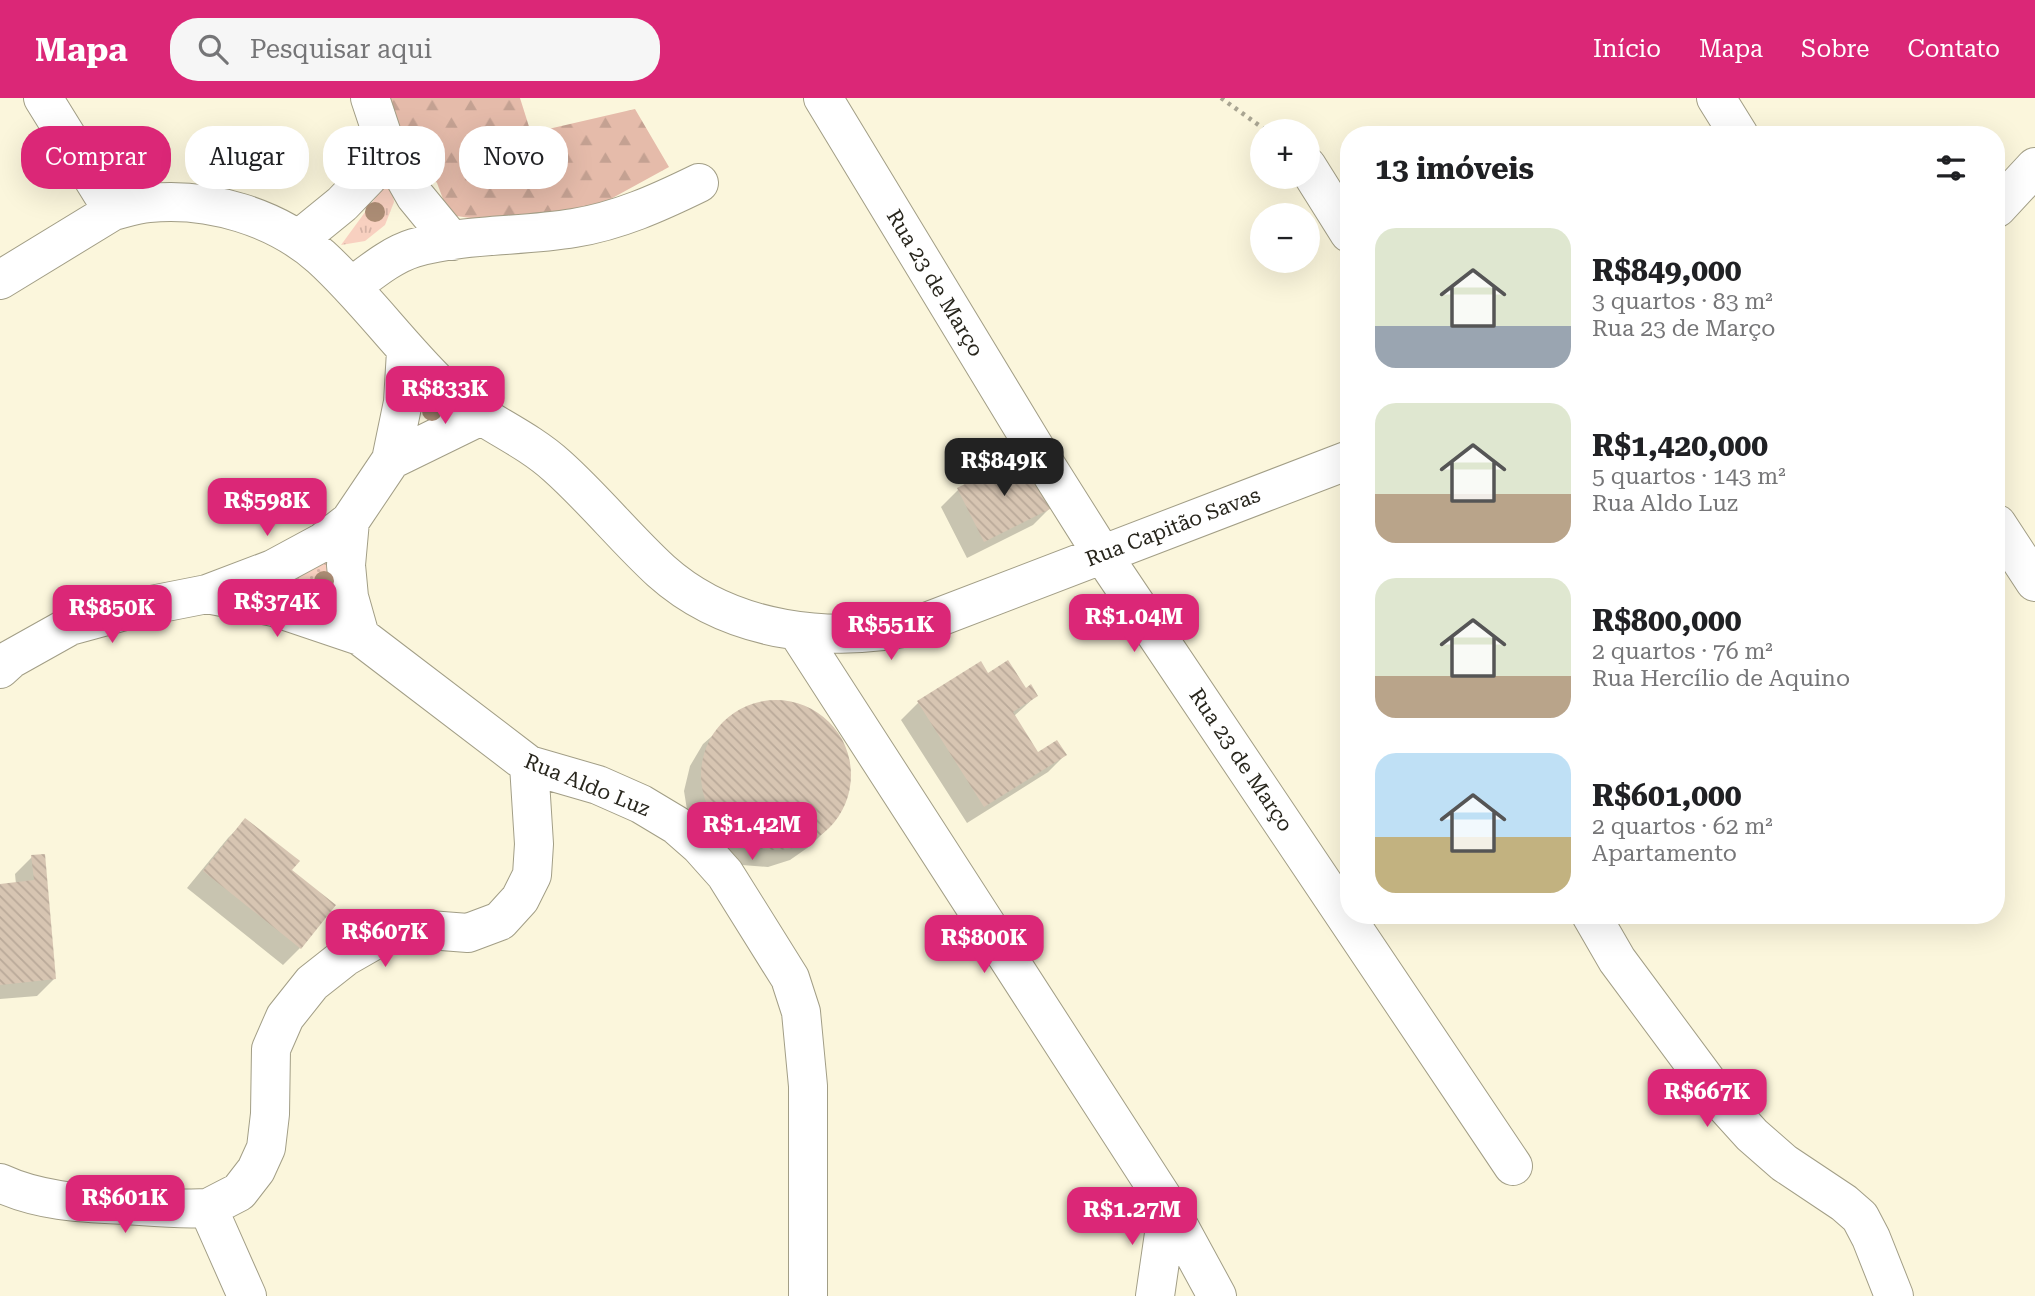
<!DOCTYPE html>
<html lang="pt">
<meta charset="utf-8">
<style>
:root{--surface:#fff;--page:#f6f6f6;--text:#202124;--muted:#757577;--accent:#db2777}
body{margin:0;font-family:"Roboto Serif",serif;background:var(--page);color:var(--text);height:100vh;display:flex;flex-direction:column;font-size:26px;white-space:nowrap}
*{box-sizing:border-box;margin:0}
p{font-size:23px;color:var(--muted)}
.icon{flex:none;width:38px;height:38px;fill:none;stroke:currentColor;stroke-width:2;stroke-linecap:round;stroke-linejoin:round}
.map{position:relative;flex:1;overflow:hidden}
.drawer{position:absolute;left:1340px;top:28px;width:665px;height:798px;display:flex;flex-direction:column;background:var(--surface);border-radius:28px;box-shadow:0 7px 28px #0002}
.drawer>*{flex:none}
.banner{position:absolute;left:21px;top:28px;width:665px;height:63px;display:flex;gap:14px}
.tools{position:absolute;left:1250px;top:21px;display:grid;gap:14px}
.tools a{display:grid;place-items:center;width:70px;height:70px;border-radius:50%;background:var(--surface);box-shadow:0 7px 28px #0002;font-size:35px}
.price{position:absolute;translate:-50% -60px;padding:0 16px;border-radius:14px;background:var(--accent);color:#fff;font-size:23px;line-height:46px;filter:drop-shadow(0 2px 4px #0008)}
.price::after{content:'';position:absolute;left:50%;top:42px;width:21px;height:16px;margin-left:-10px;background:inherit;clip-path:polygon(0 0,100% 0,50% 100%)}
.price.active{background:#222;color:#fff}
ul{padding:0;list-style:none}
li{display:flex;align-items:center;gap:21px;height:175px;padding:0 35px}
li span{display:grid;place-items:center;flex:none;width:196px;height:140px;border-radius:21px;color:#555}
li>.icon{margin-inline-start:auto}
span .icon{width:84px;height:84px;fill:#fffc;stroke-width:1}
li b{font-size:30px}
h2{display:flex;justify-content:space-between;align-items:center;height:84px;padding:0 35px;font-size:30px}
.chip{padding:0 24px;border-radius:28px;background:var(--surface);box-shadow:0 7px 28px #0002;font-size:24px;line-height:63px}
.chip.active{background:var(--accent);color:#fff}
header{display:flex;align-items:center;gap:42px;box-sizing:border-box;height:98px;padding:0 35px;background:var(--accent);color:#fff}
header strong{font-size:33px}
nav{display:flex;gap:38px;margin-inline-start:auto;font-size:24px}
.search{width:490px;height:63px;background:var(--page);display:flex;align-items:center;gap:18px;box-sizing:border-box;padding:0 24px;border-radius:28px;color:var(--muted);font-size:26px}
.map>svg:first-child{display:block}
.grass{fill:url(#grass-tufts)}
.forest{fill:url(#forest-firs)}
.garden{fill:url(#garden-dots)}
.shadow{fill:#0003}
.building{fill:url(#building-back-hatch)}
.lines{fill:none;stroke-linecap:round;stroke-linejoin:round}
.minor-casing{stroke:#a29e86;stroke-width:40}
.major-casing{stroke:#a29e86;stroke-width:40}
.path{stroke:#a9a592;stroke-width:4.5;stroke-dasharray:3.5 5;stroke-linecap:butt}
.minor{stroke:#fff;stroke-width:38}
.major{stroke:#fff;stroke-width:38}
.tree{fill:#ac8d75}
.labels{text-anchor:middle;stroke-width:5;stroke-linejoin:round;paint-order:stroke}
.street-label{font-size:21px;fill:#28261d;stroke:#fff}
</style>
<header>
<strong>Mapa</strong>
<div class="search"><svg class="icon" aria-label="search" viewBox="0 0 24 24"><circle cx="10" cy="10" r="6"/><path d="M15 15l6 6"/></svg>Pesquisar aqui</div>
<nav><a>Início</a><a>Mapa</a><a>Sobre</a><a>Contato</a></nav>
</header>
<div class="map">
<svg width="2035" height="1198" viewBox="0 0 2035 1198">
<defs>
<pattern id="grass-tufts" width="24" height="20" patternUnits="userSpaceOnUse" patternTransform="scale(1.75)"><rect width="24" height="20" fill="#f8d0c0"/><path d="M3 7l-1-3M5 7V3M7 7l1-3M15 17l-1-3M17 17v-4M19 17l1-3" fill="none" stroke="#d5b2a5"/></pattern>
<pattern id="forest-firs" width="22" height="20" patternUnits="userSpaceOnUse" patternTransform="scale(1.75)"><rect width="22" height="20" fill="#e5bbaa"/><path d="M5 1l3.5 6h-7zM16 11l3.5 6h-7z" fill="#c4a192"/></pattern>
<pattern id="garden-dots" width="8" height="8" patternUnits="userSpaceOnUse" patternTransform="scale(1.75)"><rect width="8" height="8" fill="#f8d0c0"/><path d="M2 2h.1M6 6h.1" fill="none" stroke="#d5b2a5" stroke-width="1.8" stroke-linecap="round"/></pattern>
<pattern id="building-back-hatch" width="6" height="6" patternUnits="userSpaceOnUse" patternTransform="scale(1.75)"><rect width="6" height="6" fill="#d7c5b2"/><path d="M-1 5l2 2M0 0l6 6M5-1l2 2" fill="none" stroke="#b9a999"/></pattern>
</defs>
<rect width="100%" height="100%" fill="#fbf6dc"/>
<path class="grass" d="M390 80 394 104 385 127 365 143 341 147Z"/>
<path class="forest" d="M390 0H520L531 35 635 11 669 69 596 109 507 125 449 117 437 85 404 48Z"/>
<path class="garden" d="M333 452 334 489 330 510 280 494 282 483Z"/>
<path class="shadow" d="M958 392 1050 410 1033 427 967 460 941 409Z
M980 565 988 577 1036 598 1014 618 1038 656 1065 657 1048 674 967 725 901 622 918 605Z
M787 604 810 611 829 625 843 644 849 666V689L842 711 828 730 810 748 790 762 768 769 742 767 688 718 684 693 690 668 703 646 742 612 764 605Z
M245 723 290 773 300 850 283 867 187 790 228 740Z
M32 759 54 881 37 898 0 901V787L16 786 15 776Z"/>
<path class="building" d="M1024 356 1052 410 984 444 957 390Z
M1008 562 1026 590 1031 586 1038 598 1013 614 1038 654 1057 642 1067 657 984 709 917 603 981 563 988 575Z
M701 677a75 75 0 1 1 150 0a75 75 0 1 1-150 0Z
M245 720 300 763 292 772 336 807 301 851 203 773Z
M45 756 56 881 0 887V786L34 782 31 757Z"/>
<g class="lines">
<defs>
<path id="minor" d="M43 0 113 113C125 110 137 106 149 105 209 99 276 119 321 159 364 198 398 246 440 287 474 320 522 336 557 368 594 401 625 440 661 473 730 535 834 547 921 526L1349 362
M823 0 1034 348 1102 456 1513 1068
M385 45 415 98 452 143
M1307 68 1349 135
M1997 110 2035 69
M299 141 342 106 368 79 385 45 370 0
M0 182 113 113
M351 189C370 175 391 157 414 150 466 135 521 139 574 130 618 123 658 105 699 85
M391 362 481 318
M350 423 346 467 349 499 360 538
M207 496 274 509 360 538 529 667 598 687 641 706 676 727 700 748 725 776 790 880 801 914 808 988V1198
M797 533 1168 1108 1217 1198
M0 571 11 561 70 528 136 510 207 496 273 471 323 444 350 423 391 362 403 304 406 253
M1591 817 1617 862 1723 1005 1752 1037 1784 1065 1844 1105 1860 1119 1871 1140 1894 1198
M0 1085C41 1104 83 1105 127 1107 154 1109 180 1112 208 1110L247 1198
M208 1110 239 1094 256 1072 266 1050 270 1016 271 951 285 919 312 885 345 859 380 839 416 831 468 835 500 823 520 801 532 777 534 746 529 667
M1155 1198 1168 1108"/>
<path id="major" d="M1716 0 1739 37
M1997 426 2035 484"/>
</defs>
<use href="#minor" class="minor-casing"/>
<use href="#major" class="major-casing"/>
<path class="path" d="M1221 0 1267 33"/>
<use href="#minor" class="minor"/>
<use href="#major" class="major"/>
</g>
<g class="tree">
<circle cx="375" cy="114" r="10"/>
<circle cx="432" cy="313" r="10"/>
<circle cx="324" cy="483" r="10"/>
</g>
<g class="labels">
<g class="street-label">
<text transform="translate(935 185) rotate(59)" y="7">Rua 23 de Março</text>
<text transform="translate(1173 429) rotate(-21)" y="7">Rua Capitão Savas</text>
<text transform="translate(1241 662) rotate(56)" y="7">Rua 23 de Março</text>
<text transform="translate(587 687) rotate(22)" y="7">Rua Aldo Luz</text>
</g>
</g>
</svg>
<div class="tools">
<a>+</a>
<a>−</a>
</div>
<b class="price" style="left:445px;top:328px">R$833K</b>
<b class="price active" style="left:1004px;top:400px">R$849K</b>
<b class="price" style="left:267px;top:440px">R$598K</b>
<b class="price" style="left:277px;top:541px">R$374K</b>
<b class="price" style="left:112px;top:547px">R$850K</b>
<b class="price" style="left:1134px;top:556px">R$1.04M</b>
<b class="price" style="left:891px;top:564px">R$551K</b>
<b class="price" style="left:752px;top:764px">R$1.42M</b>
<b class="price" style="left:385px;top:871px">R$607K</b>
<b class="price" style="left:984px;top:877px">R$800K</b>
<b class="price" style="left:1707px;top:1031px">R$667K</b>
<b class="price" style="left:125px;top:1137px">R$601K</b>
<b class="price" style="left:1132px;top:1149px">R$1.27M</b>
<div class="banner">
<a class="chip active">Comprar</a>
<a class="chip">Alugar</a>
<a class="chip">Filtros</a>
<a class="chip">Novo</a>
</div>
<section class="drawer">
<h2>13 imóveis<svg class="icon" aria-label="filters" viewBox="0 0 24 24"><path d="M4 7h16M4 17h16"/><circle cx="9" cy="7" r="2"/><circle cx="15" cy="17" r="2"/></svg></h2>
<ul>
<li><span style="background:linear-gradient(#dfe7d0 70%,#9aa5b1 0)"><svg class="icon" aria-label="home" viewBox="0 0 24 24"><path d="M3 11l9-7 9 7M6 9v11h12V9"/></svg></span><div><b>R$849,000</b><p>3 quartos · 83 m²</p><p>Rua 23 de Março</p></div></li>
<li><span style="background:linear-gradient(#dfe7d0 65%,#b9a48a 0)"><svg class="icon" aria-label="home" viewBox="0 0 24 24"><path d="M3 11l9-7 9 7M6 9v11h12V9"/></svg></span><div><b>R$1,420,000</b><p>5 quartos · 143 m²</p><p>Rua Aldo Luz</p></div></li>
<li><span style="background:linear-gradient(#dfe7d0 70%,#b9a48a 0)"><svg class="icon" aria-label="home" viewBox="0 0 24 24"><path d="M3 11l9-7 9 7M6 9v11h12V9"/></svg></span><div><b>R$800,000</b><p>2 quartos · 76 m²</p><p>Rua Hercílio de Aquino</p></div></li>
<li><span style="background:linear-gradient(#bfe0f5 60%,#c2b280 0)"><svg class="icon" aria-label="home" viewBox="0 0 24 24"><path d="M3 11l9-7 9 7M6 9v11h12V9"/></svg></span><div><b>R$601,000</b><p>2 quartos · 62 m²</p><p>Apartamento</p></div></li>
</ul>
</section>
</div>
